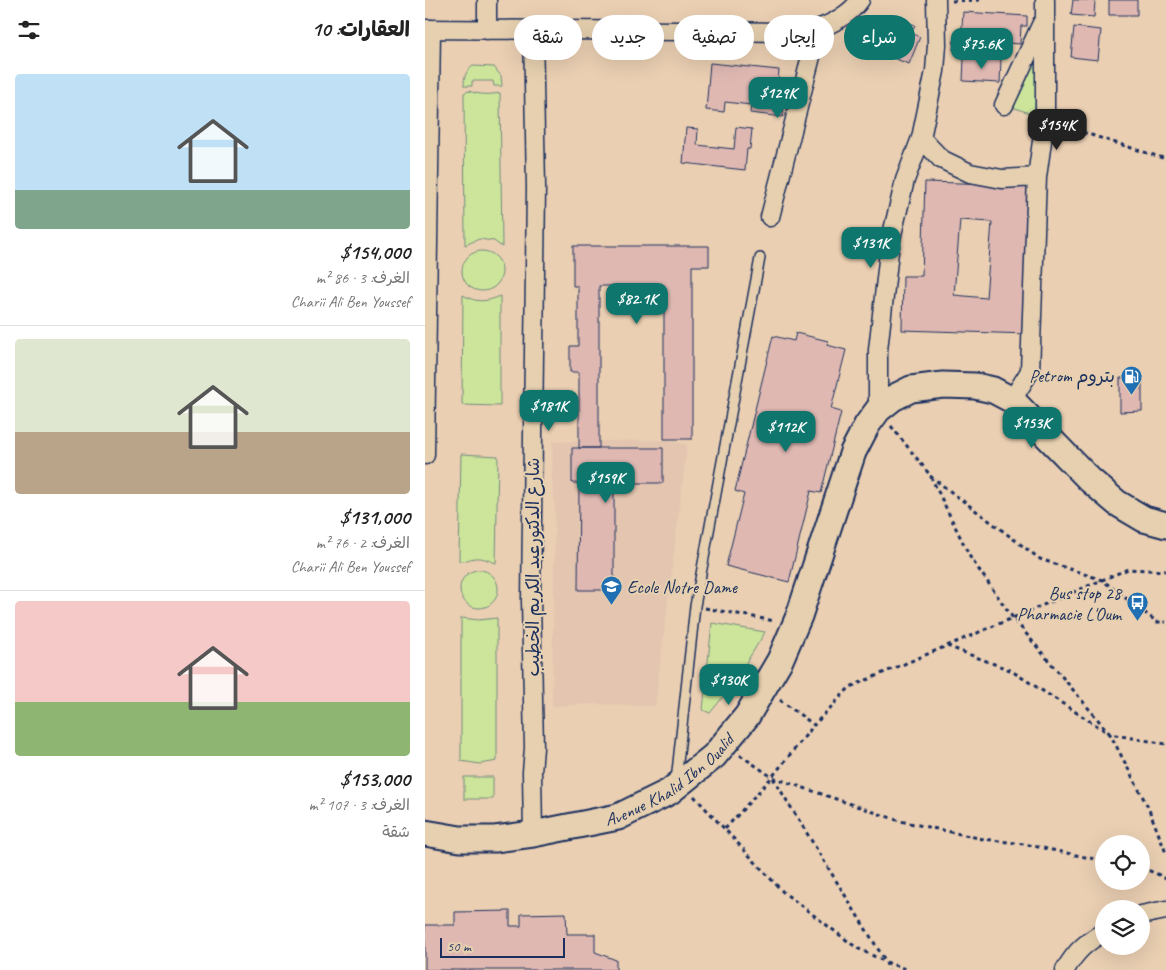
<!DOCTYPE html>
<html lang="ar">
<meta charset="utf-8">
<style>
:root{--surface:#fff;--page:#f2f2f2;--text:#222;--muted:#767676;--line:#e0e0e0;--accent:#0f766e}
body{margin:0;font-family:Caveat,"Playpen Sans Arabic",sans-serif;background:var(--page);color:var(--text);direction:rtl;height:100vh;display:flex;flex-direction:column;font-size:19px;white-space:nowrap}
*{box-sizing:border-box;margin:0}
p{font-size:16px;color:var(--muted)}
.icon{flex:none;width:28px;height:28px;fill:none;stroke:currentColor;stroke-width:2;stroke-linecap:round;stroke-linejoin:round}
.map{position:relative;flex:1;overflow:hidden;direction:ltr}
.side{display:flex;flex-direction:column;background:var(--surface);width:425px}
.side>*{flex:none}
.top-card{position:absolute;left:15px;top:15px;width:475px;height:45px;direction:rtl;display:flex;gap:10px}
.controls{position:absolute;left:670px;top:835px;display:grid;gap:10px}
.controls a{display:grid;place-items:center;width:55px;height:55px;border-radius:50%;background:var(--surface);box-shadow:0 5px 20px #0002;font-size:25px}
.scale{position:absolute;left:15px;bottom:12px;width:125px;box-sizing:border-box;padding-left:5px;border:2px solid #1b2f5e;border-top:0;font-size:14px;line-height:18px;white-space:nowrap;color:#1b2f5e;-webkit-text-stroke:4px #e6d0af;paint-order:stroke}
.price{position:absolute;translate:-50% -42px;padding:0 11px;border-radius:10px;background:var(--accent);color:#fff;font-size:16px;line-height:32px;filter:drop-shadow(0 1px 2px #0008)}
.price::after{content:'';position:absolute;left:50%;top:30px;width:15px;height:11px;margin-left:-8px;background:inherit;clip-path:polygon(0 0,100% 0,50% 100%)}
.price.current{background:#222;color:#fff}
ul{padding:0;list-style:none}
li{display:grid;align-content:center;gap:10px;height:265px;padding:0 15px}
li+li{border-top:1px solid var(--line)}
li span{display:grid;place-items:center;height:155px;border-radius:5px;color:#555}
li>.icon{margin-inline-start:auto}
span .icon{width:90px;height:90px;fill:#fffc;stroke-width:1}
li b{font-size:21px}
h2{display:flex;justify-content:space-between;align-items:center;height:60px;padding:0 15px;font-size:21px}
.pill{padding:0 18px;border-radius:22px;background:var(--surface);box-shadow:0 5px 20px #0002;font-size:18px;line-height:45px}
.pill.current{background:var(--accent);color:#fff}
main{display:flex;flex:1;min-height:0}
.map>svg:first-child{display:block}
.built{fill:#e3c5b0}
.green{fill:#cce59b;stroke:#748a7c}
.building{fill:#dfb8b2;stroke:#1b2f5e;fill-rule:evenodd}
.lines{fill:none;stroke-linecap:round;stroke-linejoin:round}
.lane-casing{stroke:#1b2f5e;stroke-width:12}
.street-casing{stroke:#1b2f5e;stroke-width:21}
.secondary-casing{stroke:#1b2f5e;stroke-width:29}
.path{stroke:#1b2f5e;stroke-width:3;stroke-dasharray:4 4;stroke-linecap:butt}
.lane{stroke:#e6d0af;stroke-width:9}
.street{stroke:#e6d0af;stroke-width:18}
.secondary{stroke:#e6d0af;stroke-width:25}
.labels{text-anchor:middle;stroke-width:4;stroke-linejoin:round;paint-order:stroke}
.poi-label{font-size:18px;fill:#1b2f5e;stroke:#e6d0af;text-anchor:end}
.street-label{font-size:18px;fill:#1b2f5e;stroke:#e6d0af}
</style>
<main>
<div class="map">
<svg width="741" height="970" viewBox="0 0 741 970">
<rect width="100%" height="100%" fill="#eacfb2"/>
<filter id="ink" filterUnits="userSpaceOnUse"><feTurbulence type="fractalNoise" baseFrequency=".02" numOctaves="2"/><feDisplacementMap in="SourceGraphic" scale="10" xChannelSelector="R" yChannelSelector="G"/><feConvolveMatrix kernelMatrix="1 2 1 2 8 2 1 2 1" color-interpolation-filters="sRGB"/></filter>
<g filter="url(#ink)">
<path class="built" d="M243 440 262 445 230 706 170 704 127 706 130 509 127 479 128 442Z"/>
<path class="green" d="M611 56 610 115 587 107Z
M48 66 69 67 76 76 77 86H69L68 81H47V86H39C39 76 41 71 48 66Z
M44 91C54 95 64 95 75 93L77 247 69 241 54 239 40 245 39 93Z
M37 271a20 20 0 1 1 40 0a20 20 0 1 1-40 0Z
M38 295C51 303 62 302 75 296V406L37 405Z
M36 454 73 456 71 563C65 561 57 557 51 558 45 558 40 562 34 561Z
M35 589a19 19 0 1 1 38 0a19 19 0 1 1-38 0Z
M36 618 54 620 72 618V761L55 764 36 761Z
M287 623 340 632C323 660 306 688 285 713L278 710Z
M39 777H68V799H39Z"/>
<path class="building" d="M648 0H670L669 17 646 15Z
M684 0H712V15H684Z
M538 12 602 16V26H596L595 44 555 41 554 52 528 50 529 40 536 41Z
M472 18 490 25 486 33 495 37 484 64 458 54Z
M649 27 676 30 673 60 646 57Z
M539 58 576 59 575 83 538 81Z
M285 63 354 70 351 102 359 103 358 117 325 113 326 105 300 102 299 112 281 110Z
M311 127 327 129 325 149H322L320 170 258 163 261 128 273 129 272 145 309 149Z
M500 182 607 185 603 334 477 330 478 276H497ZM535 220 567 222 561 298 529 295Z
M148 246H284V266H267V439H239V286H174V448H154V372H145V346H153V286H148Z
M371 333 403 341 402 345 421 350 406 409 416 412 396 493 386 491 364 582 301 566 319 494 310 491 348 336 369 341Z
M695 378H717V411L695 412Z
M147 448H238V483H189V590H153L154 483H147Z
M85 911V926H96V914L141 913 142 934H170V952L191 960V970H0V925H30V912Z"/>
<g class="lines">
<defs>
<path id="lane" d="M251 781 270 606 335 258"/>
<path id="street" d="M0 29 372 32C379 31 386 30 392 29 408 24 426 13 435 0
M62 30V0
M579 105 617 23
M496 138 516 159 545 173 577 179 612 177
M345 217 393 29
M587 400 605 371 612 177 620 120V0
M453 410V350L465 243 480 180 496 138 510 71 512 45 511 0
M0 455 6 29
M108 834 107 772 109 748 106 600 111 187 108 30
M716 915 741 910
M640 970C651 951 660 943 679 932"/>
<g id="secondary">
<path id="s1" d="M0 833 35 839H70L108 834 193 817 244 792 289 756 322 716 355 660 374 616 428 452 442 425 453 410 468 398 486 389 518 385 550 386 568 390 587 400 665 480 692 503 719 519 741 525"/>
</g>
</defs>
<use href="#lane" class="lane-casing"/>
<use href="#street" class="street-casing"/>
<use href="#secondary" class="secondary-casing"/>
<path class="path" d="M527 1 556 0
M635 125 741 159
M466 426 505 475 545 557 588 618 685 734 741 744
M505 476 615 559 677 580 732 622H741
M280 608 350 621
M522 646 585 670 685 734 723 807 741 853
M355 700 389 725 425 687 703 569 741 571
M315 755 347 777 475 821 558 839 599 844 679 861
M348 778 461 962 463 970
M269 796 358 892 432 948 461 962 483 970
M300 829 347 777 389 725
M716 869 725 871 741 878"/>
<use href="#lane" class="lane"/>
<use href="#street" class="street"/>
<use href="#secondary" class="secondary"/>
</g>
</g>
<defs>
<symbol id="fuel-pin" viewBox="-11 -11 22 30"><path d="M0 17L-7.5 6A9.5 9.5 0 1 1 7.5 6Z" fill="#1f6fb2" stroke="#e6d0af"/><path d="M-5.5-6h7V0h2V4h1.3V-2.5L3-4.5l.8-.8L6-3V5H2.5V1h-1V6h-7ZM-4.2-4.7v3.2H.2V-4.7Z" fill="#fff"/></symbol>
<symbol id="school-pin" viewBox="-11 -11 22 30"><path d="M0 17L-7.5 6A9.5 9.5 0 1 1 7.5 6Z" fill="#1f6fb2" stroke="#e6d0af"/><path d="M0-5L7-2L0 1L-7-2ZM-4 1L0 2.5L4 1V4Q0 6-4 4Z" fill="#fff"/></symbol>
<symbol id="bus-pin" viewBox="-11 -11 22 30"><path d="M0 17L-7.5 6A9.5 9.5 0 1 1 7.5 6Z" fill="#1f6fb2" stroke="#e6d0af"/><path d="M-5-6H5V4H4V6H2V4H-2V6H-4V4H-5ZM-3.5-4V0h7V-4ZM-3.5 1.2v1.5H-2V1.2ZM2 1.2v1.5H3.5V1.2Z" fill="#fff"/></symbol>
</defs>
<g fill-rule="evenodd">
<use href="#fuel-pin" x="694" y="364" width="25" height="34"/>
<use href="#school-pin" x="174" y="574" width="25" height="34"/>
<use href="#bus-pin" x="700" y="590" width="25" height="34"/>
</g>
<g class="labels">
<g class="poi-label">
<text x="690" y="382">Petrom بتروم</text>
<text x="202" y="593" text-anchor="start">Ecole Notre Dame</text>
<text x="696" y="599">Bus stop 28<tspan x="696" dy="21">Pharmacie L'Oum</tspan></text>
</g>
<g class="street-label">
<text transform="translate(108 567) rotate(-90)" y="6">شارع الدكتورعبد الكريم الخطيب</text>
<text dy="6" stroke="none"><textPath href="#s1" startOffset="259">Avenue Khalid Ibn Oualid</textPath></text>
</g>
</g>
</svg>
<div class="controls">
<a><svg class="icon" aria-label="locate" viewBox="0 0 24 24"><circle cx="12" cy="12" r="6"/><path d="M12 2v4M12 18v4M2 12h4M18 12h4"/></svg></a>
<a><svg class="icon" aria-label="layers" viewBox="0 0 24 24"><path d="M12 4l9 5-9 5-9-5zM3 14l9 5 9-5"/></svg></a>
</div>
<div class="scale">50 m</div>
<b class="price" style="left:557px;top:70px">$75.6K</b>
<b class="price" style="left:353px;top:119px">$129K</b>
<b class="price current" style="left:632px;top:151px">$154K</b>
<b class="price" style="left:446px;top:269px">$131K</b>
<b class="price" style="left:212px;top:325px">$82.1K</b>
<b class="price" style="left:124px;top:432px">$181K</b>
<b class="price" style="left:607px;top:449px">$153K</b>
<b class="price" style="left:361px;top:453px">$112K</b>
<b class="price" style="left:181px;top:504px">$159K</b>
<b class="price" style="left:304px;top:706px">$130K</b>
<div class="top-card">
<a class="pill current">شراء</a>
<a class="pill">إيجار</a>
<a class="pill">تصفية</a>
<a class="pill">جديد</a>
<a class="pill">شقة</a>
</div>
</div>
<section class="side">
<h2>العقارات: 10<svg class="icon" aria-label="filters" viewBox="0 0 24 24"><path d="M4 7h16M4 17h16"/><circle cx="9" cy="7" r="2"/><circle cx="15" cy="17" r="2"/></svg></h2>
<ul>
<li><span style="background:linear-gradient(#bfe0f5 75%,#7fa58c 0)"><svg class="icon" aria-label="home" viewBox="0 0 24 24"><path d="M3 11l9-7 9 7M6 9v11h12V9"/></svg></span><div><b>$154,000</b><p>الغرف: 3 · 86 m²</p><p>Charïi Ali Ben Youssef</p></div></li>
<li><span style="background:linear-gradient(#dfe7d0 60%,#b9a48a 0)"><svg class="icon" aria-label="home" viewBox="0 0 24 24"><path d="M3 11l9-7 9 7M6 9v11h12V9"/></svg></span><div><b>$131,000</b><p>الغرف: 2 · 76 m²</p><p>Charïi Ali Ben Youssef</p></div></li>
<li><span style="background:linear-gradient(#f6c9c9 65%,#8fb573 0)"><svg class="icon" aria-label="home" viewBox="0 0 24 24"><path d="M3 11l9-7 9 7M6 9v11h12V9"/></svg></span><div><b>$153,000</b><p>الغرف: 3 · 107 m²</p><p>شقة</p></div></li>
</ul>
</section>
</main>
